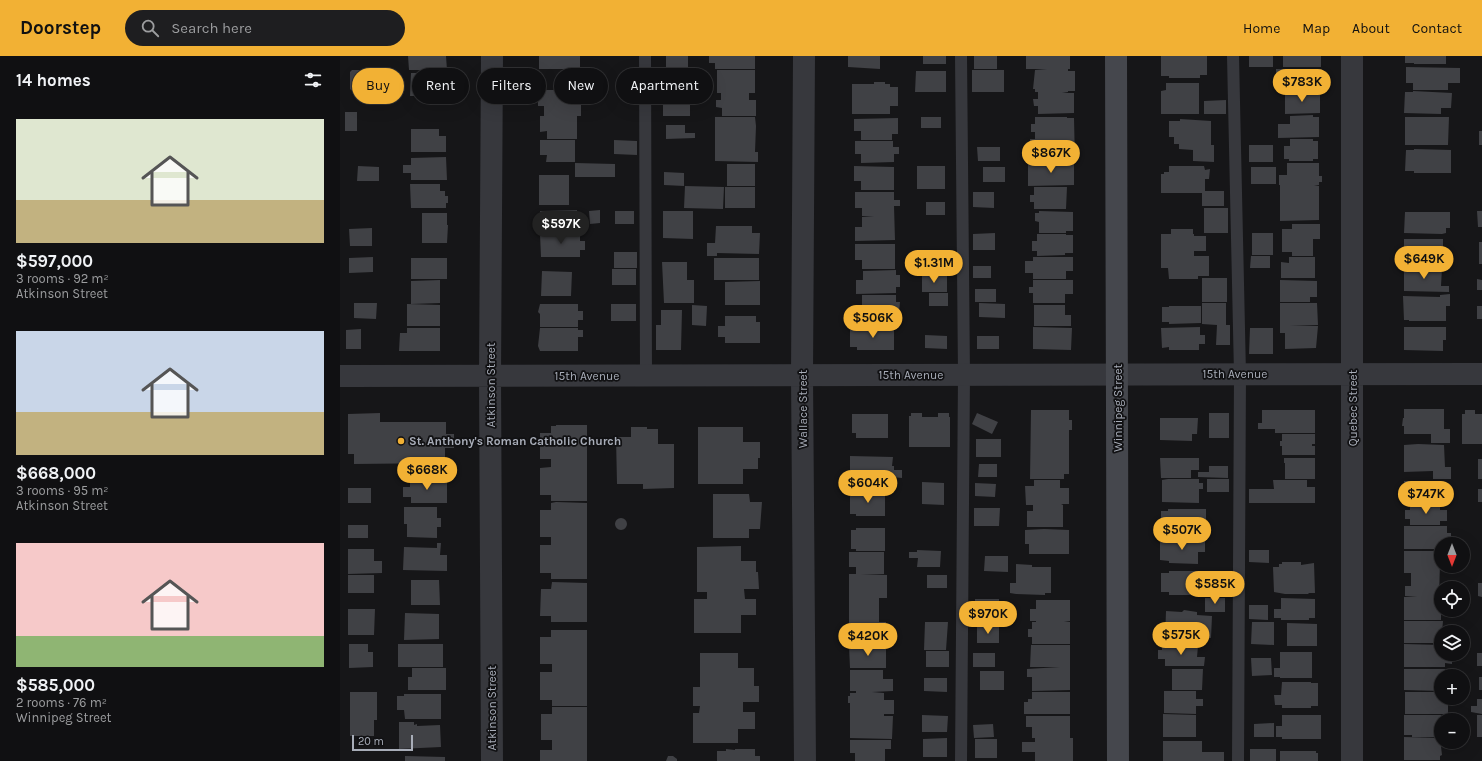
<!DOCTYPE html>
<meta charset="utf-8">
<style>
:root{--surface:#101012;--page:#1e1e20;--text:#f1f3f6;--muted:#9c9d9f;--line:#303032;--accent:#f2b134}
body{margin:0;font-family:Karla,sans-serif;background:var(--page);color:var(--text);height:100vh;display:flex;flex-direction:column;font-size:15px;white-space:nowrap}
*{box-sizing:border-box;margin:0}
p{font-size:13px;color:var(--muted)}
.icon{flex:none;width:22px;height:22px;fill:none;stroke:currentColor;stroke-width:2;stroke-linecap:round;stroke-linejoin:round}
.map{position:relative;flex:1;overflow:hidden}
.sheet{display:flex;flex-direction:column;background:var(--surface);width:340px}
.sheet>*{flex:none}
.banner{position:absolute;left:12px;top:12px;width:380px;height:36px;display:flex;gap:8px}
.needle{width:26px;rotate:180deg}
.controls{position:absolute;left:1094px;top:481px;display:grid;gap:8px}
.controls a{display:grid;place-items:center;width:36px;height:36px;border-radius:50%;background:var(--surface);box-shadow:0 4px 16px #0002,0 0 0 1px var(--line);font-size:20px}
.scale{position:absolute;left:12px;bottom:10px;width:61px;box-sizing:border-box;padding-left:4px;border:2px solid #a8adb8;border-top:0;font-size:11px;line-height:14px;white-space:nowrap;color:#a8adb8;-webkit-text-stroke:3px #111113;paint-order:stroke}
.price{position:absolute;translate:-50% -34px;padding:0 9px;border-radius:14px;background:var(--accent);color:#111;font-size:13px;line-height:26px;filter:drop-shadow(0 1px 2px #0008)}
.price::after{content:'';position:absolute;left:50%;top:24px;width:12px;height:9px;margin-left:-6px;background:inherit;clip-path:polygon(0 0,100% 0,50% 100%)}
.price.on{background:#222;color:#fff}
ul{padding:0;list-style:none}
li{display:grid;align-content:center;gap:8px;height:212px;padding:0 16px}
li span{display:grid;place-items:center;height:124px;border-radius:0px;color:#555}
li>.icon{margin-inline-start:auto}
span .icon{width:72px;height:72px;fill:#fffc;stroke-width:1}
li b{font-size:17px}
h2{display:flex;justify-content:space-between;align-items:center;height:48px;padding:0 16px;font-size:17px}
.chip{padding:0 14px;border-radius:18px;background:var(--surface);box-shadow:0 4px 16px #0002,0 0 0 1px var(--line);font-size:14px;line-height:36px}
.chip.on{background:var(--accent);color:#111}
header{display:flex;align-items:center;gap:24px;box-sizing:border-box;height:56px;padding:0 20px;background:var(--accent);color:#111}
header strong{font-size:19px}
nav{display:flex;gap:22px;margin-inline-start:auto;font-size:14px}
.search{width:280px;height:36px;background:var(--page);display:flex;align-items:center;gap:10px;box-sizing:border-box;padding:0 14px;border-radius:22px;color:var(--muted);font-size:15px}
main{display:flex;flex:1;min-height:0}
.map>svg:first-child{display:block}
.building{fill:#404145}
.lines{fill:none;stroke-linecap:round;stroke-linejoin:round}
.lane{stroke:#37383d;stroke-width:12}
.street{stroke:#37383d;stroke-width:22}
.secondary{stroke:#45474d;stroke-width:22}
.poi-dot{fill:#f2b134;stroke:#111113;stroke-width:1.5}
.labels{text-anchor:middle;stroke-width:3.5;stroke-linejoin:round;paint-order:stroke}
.street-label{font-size:12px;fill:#a8adb8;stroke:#111113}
.poi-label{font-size:12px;font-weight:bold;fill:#a8adb8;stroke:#111113;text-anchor:start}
</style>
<header>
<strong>Doorstep</strong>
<div class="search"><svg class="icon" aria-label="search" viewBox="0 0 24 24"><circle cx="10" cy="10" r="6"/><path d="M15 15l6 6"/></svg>Search here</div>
<nav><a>Home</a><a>Map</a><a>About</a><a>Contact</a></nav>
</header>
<main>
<section class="sheet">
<h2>14 homes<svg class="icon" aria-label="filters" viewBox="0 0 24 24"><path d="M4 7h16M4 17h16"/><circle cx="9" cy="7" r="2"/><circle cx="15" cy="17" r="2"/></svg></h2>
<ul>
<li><span style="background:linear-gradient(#dfe7d0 65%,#c2b280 0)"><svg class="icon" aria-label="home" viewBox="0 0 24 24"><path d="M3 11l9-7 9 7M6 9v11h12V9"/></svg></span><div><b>$597,000</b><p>3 rooms · 92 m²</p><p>Atkinson Street</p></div></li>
<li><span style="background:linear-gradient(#c9d6e8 65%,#c2b280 0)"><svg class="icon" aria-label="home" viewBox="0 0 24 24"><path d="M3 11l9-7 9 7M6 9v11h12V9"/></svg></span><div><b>$668,000</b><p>3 rooms · 95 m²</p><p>Atkinson Street</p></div></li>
<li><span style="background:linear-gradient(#f6c9c9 75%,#8fb573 0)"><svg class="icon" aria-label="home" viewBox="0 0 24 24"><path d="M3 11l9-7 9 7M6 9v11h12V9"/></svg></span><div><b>$585,000</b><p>2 rooms · 76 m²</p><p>Winnipeg Street</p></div></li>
</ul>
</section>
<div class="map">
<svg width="1142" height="705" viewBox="0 0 1142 705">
<rect width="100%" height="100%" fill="#161618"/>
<path class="building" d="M68 0H106L107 14H69Z
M199 0H240V13H199Z
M326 0H348V12H326Z
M369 0H415V13H375V7H369Z
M508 0H540V13L508 11Z
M583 0H606V8H583Z
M634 0H657V13H634Z
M686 0H730V13H728V15H735V35H728V36L722 37H734V57L698 58V50H694L693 43H698V36H695V33H693L695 14 707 13H686Z
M821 0H867V19H860V22H829V20H821Z
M909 0H933V11H909Z
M943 0H981V11H943Z
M1065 0H1106V8H1074V7H1065Z
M1066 11 1120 12V27H1108V34H1073V27H1066Z
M936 13H982V23H977V35H946V28H936Z
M12 14H32V34H11L10 33V16Z
M377 14H415V37H409V44H416V60H382V52L376 51V44H381V37H392H377Z
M632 14H664V36H632Z
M576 15H606V36H575Z
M71 17H100V24H105V40H70Z
M324 21 346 22V35L323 34Z
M534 26H545V28H550V31H558V50H550V58H512V28H534Z
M826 27H859V58H821V35L826 34Z
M220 31H228V33L241 34V60H237V83H207V75L200 76V60H204V50H198V34H220Z
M1073 35 1112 37 1111 52H1101V58L1064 57 1065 36H1073Z
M945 36H980V57L945 58Z
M886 44V58H864V45Z
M323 46 350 47V60H323Z
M5 56H17V75H5Z
M973 59V61H979V81L938 82V68H950V60Z
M375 61H415L416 70 415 96H418V106L375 105Z
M581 61H601V72H581Z
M695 61H727V62H734L735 106H690V83H695V76H691V68H695Z
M1065 61H1109L1108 89H1065Z
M558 62V78H552V84H521V75H514V63Z
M840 63 871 65V89H874V106L853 105V94L839 93V88H834V81H829V65H840Z
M326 69H345V77H355V82L326 83Z
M71 73H99V80H106V96H71Z
M1139 75H1142V89H1139Z
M950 83H973V85H978V103H973V105H949V103H944V90H950Z
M200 84H235V106H206L207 99H200Z
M274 84 297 85V99L274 98Z
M515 85H553V91H559V98H554V106L521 107V98H515Z
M909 89H933V106H909Z
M637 91H660V105H638Z
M1074 93 1111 94V117H1074V115H1065L1066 94H1074Z
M106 101 107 124H71V117H63V109H71V102Z
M734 106V129L688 130V107Z
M235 107 275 108V121H235Z
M947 107H979V120H982V126H979V129L974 130H979V164L940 165V129H939V119H947Z
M387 108H415V130H387Z
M18 110 39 111V125H17Z
M514 110 554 111V134H521V125H514Z
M577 110H605V133H577Z
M829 110H864L865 114 870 113 869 123H865V135H884V150H862V137H821V118H824V116H829Z
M643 111H665V126H643Z
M911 111H936V128H911Z
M324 116 344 117V130L324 129Z
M199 119H229V149H199Z
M70 128H100V135H105V140H108V147H106V152H71Z
M345 130 384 131 383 153 344 152Z
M385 131H415V152H385Z
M694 131H727L726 153H694V146H690V139H694Z
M515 136H554V144H560V150H554L555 184 515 185V171H522V161H534L522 160V152H515Z
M633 136H654V152L633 151Z
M586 146H605V159H586Z
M864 152H888V177H864Z
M237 154 238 177H200V155Z
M260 154V167L250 168 249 155Z
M275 155H294V168H275Z
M323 155H353V183L323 182Z
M699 155 733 156V175H726V177H699V166L695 165V157H699Z
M1137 155H1142V171H1138Z
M1065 156H1110V172H1106V177L1102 178 1064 177Z
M82 157H107V169H108L107 187H82Z
M952 168H980V183H973V200H952V196H942V173H952Z
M376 170H412V177H420L419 198 377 197V200H367V187H375Z
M32 172V190H10L9 173Z
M831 173H853V178H854V180H866V195H854V200H821V178H831Z
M655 177V194H633V178Z
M912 177H933V199H912Z
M200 178H240V185H245V194H240V201H201Z
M697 178H726V179H733V197H725V199L697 200V195H692V185H697Z
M1064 183H1103V207L1064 205Z
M1139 186H1142V208H1139Z
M515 188H555V213H522V204H515Z
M274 196H297V212H274Z
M584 199H608V212L584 211Z
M821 200H869V220H858V223H829L828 212H821Z
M911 200H930V212H910Z
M33 201V216L9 217V202Z
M693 201H733V215H726V223H693V217H685V205H693Z
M949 201H975V222H941V206L949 207Z
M71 202H107V223H71Z
M374 202H419V224H374Z
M322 206H347V224H343H354V247H324Z
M633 210H651V222H633Z
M1064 211 1102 212 1101 230H1109V236L1064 235Z
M272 213H296V229H272Z
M556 214V219H560V231H556V237L516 238V224H523V215Z
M202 215 232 216 231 240H201Z
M582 220H607V236H582Z
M862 222H887V246H862Z
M1137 223 1142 224V234H1137Z
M100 224V247L71 248V225Z
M693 224H733V238H725V247H693V237H689V231H693Z
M940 224 977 225V241H970V246H940Z
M420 225V249H385V226Z
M635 233H656V246H635Z
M589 237H608V250H589Z
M1110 238V250H1106V265H1069V264H1064L1063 240 1100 241V239Z
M522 239H556V246H560L559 257H555V263H515V249H522Z
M14 247H37L36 263 14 262Z
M639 247 665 248V262L639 261Z
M862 247H886V269H890V289H876L877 269 862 268Z
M940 247H977L978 269H950L978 270 976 292 945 293V277H940Z
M67 248 100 249V270H67Z
M200 248H238V255H243V264H238V271H200V258L198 256Z
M271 248H296V265H271Z
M352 249 367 250 366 270 352 269Z
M694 249H725V259H731V270H694Z
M829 250H861V267L829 268V266H822V251H829Z
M1137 250H1142V263H1137Z
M321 254H342L341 294H316V269H321Z
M385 260H416V266H420V287H385V281H378V270H385Z
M693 271 732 272 731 294 693 293Z
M860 271V279H865V288H859V294H829V291L822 292 821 272Z
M1064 271H1106V284H1103V295L1064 294Z
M67 272H100V295H59L60 277H67Z
M200 272H238V274H243V281H238V295H200L198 290Z
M516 272H554V294H517V291H510V274H516Z
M910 272H933V298H909Z
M21 273V293H6V274Z
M585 279 607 280V293L585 292Z
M637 280H659V293H637Z
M1064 353H1104V373H1110V387H1091V378H1064V370H1062L1063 362H1064Z
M691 354H729V364H732V374H729V378H716H729V401H716H729V418H724V423H690Z
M922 354H975V377H935V373H918V367H922Z
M1125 354H1135V358H1142V388H1122V358H1125Z
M40 357V366H106V378H114V392H105V407L14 408V398H8V358Z
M571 357H582V361H598V357H609V361H610V391H569V360H571Z
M637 357 658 366 652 378 632 368Z
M869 357H889V382H869Z
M512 358H548V382H516V377H512Z
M820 362H858L857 378H852V385L820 384Z
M216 369H247V445H211V439H200V412L211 411V403H200V377H211V370H216Z
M291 371H307V373H318V388H334V432L303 433V428H277L276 381H291Z
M358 371H403V386H420V402H418V413H403V428H358Z
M942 378H975V388H972V390H975V399H942V390H940V385H942Z
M636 383H661V401H636Z
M1078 388 1104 389 1105 411H1111V423H1093V415L1064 416V389Z
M510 400 553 401 552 410H554V414H562V422L552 421V425H510Z
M820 402H859V414H851V422H821Z
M944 402H975V423H945V407H944Z
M1138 403H1142V423H1138Z
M639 408H657V421H638Z
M869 410H888V422L858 421V416H869Z
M828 423H859V427H863V433H859V447L822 446V424Z
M867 423H889V436H867Z
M70 424H107V447H71V441H63V431H70Z
M694 424H720V432H729V448H721L723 449V471H687V455H693V449H686L685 430H694Z
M933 424H967V431H975V447H909V433H934Z
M1064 425H1099V434H1103V441H1100V448H1064Z
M582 426 604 427V449L582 448Z
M635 427 656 428 655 441 635 440Z
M8 432H31V447H8Z
M1138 433H1142V446H1138Z
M510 436H545V460H516V458H510Z
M373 438H409L410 446H422L420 473H409V482H373Z
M216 446 247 447V523H211V517H200V489H211V481H200V454H211V447Z
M1070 448H1100V454H1107V465H1100V469H1070V463H1065V454H1070Z
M64 451H97V462H101V471H97V482L67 481V468H64Z
M634 452H660L659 470H634Z
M828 453H866V468H857V477H829V474H821V455H828Z
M275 468a6 6 0 1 1 12 0a6 6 0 1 1-12 0Z
M8 469H28V482H8Z
M1064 470H1107V477H1111V484H1107V488H1101V493H1064Z
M516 472H545V495H516V493H511V474H516Z
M704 473 729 474V498H689V488H685V474Z
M829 483 865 484V496H858V508L829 507V505L820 504V486H829Z
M97 487H101L100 499H107V515L63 514 64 491 97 492Z
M401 490V505H416V516H418L419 533H404L405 543H416V559H401V577H354V543H367V536H357V491Z
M8 493H34V505H42V517L8 518Z
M577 494 601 495 600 511H577L578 502H569V496H577Z
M909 494H929V507L909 506Z
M1064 495H1100V500H1101V507H1100L1099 541H1101V564H1064V541H1077L1065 540V530H1071V517H1064Z
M509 496H544V518H521L547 519V542H539V566H546V588L509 589V518H516V511H509Z
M645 500H668V516L644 515Z
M942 506H961V509L974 507 975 537H968L969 538H945L934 536 933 511H939V508H942Z
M676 508 692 509V511H711V537H705V539L676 538 670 537V527H676Z
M829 515H858V539H829V536H821V517H829Z
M8 519H34V537H8Z
M587 519H607V532H587Z
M71 524H99L100 549H71Z
M212 526 247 527V566H211V560H200L201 533H211Z
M886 526V538L867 539V527Z
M1138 527H1142V541L1138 540Z
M865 542H885V556H865Z
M941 542 975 543V562H969V564H941V562H934V553H941Z
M635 543H659V564H635Z
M696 544H730V565H724L730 566V588H692V581H688V573H692V566H696V565H690V553H696Z
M909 549H928V564L909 563Z
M8 553H35L34 579H8Z
M844 554 857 556V559L872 560 871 582 858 581V584L825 583 826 555 842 556Z
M65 557 99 558V583L64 584Z
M1064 565H1103L1101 587H1064Z
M585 566H608L606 594H584Z
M912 566H934V589L911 588Z
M947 567 977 568V590H947Z
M637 571H659V587H637Z
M211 574H247V650H212V644H200V616H212V608H200V581H211Z
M9 588H28V596H33V611L9 612Z
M58 588H103V611H58Z
M1064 588 1101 589V598H1112V608L1105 607V611H1064Z
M546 589V612H510L509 590Z
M691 589H730V634L692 635V621H687V613L720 611H690Z
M822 590H858L857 601H865L864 610H825V603H818V594H822Z
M586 595H609V611H586Z
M940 596H972V622H940V621H934V612H940Z
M360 597H398V612H414V630H419V646H403V656H415V673H398V687H353V657H359L360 650H353V631H360Z
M633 597H655V611H633Z
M1137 597H1142V610H1137Z
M911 602H931L932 619 912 620Z
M72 612H106V634H68V621H72Z
M832 613H863L862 634H832Z
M1064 613H1105V620H1101V635L1064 634Z
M510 614H543V623H553V635L532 636 544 637V644H554V658H544V660H553L552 683 510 682V647H508V640H510V637H516V635H510Z
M640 615H664V634H640Z
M1139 621H1142V634H1139Z
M584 622H607V636L584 635Z
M942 626H971V627H978V650H971V652H942V649H935L934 639H941Z
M824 635H856V643H863V650H856V658L824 657Z
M10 636H37V664H10Z
M692 636H730V658H684V646H688V643H692Z
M1065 636H1101V642H1108V658H1065Z
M64 638H101V663H65L64 654H57V640H64Z
M1137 643H1142V658L1131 656V650H1137Z
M212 651H247V705H200V694H212V684H201V658H212Z
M823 658 856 659V681H823Z
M582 659 608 660 607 676H582Z
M942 659H981V683H942V681H936V670H942Z
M1064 659H1101V681H1072V679H1064Z
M1137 659H1142V681H1137Z
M686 660H730V682H717H733V705H695V696H682V686H695V682H692V671H686Z
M10 664H34V680H10Z
M59 666H74V669L77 668V670L100 669 101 691 59 693Z
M934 667V681H914V668Z
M653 668 654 681 634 682 633 669Z
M1064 681 1100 682 1102 699 1100 700V704H1064Z
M607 682V701H583V683Z
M635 683H657V702H635Z
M510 684H551V693H545V705H515V697H510Z
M823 685H862V696H884V705H823Z
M386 693 395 694V693H415V700H420V705H377V695H386Z
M910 693H936V705H910Z
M940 695H976V697H978V705H940Z
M65 700 105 701V705H65Z
M328 700H333L337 703V705H326Z"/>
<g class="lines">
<path class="lane" d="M305 0 306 319
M621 0 624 319 621 705
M893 0 900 318 898 705"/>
<path class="street" d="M152 0 150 320 152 705
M464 0 462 319 465 705
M1012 0V705
M0 320 1142 318"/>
<path class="secondary" d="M776 0 778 705"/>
</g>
<circle class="poi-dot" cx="61" cy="385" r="4"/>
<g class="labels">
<g class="street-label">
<text x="895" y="322">15th Avenue</text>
<text x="571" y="323">15th Avenue</text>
<text x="247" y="324">15th Avenue</text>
<text transform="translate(151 329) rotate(-90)" y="4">Atkinson Street</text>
<text transform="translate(778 352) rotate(-90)" y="4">Winnipeg Street</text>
<text transform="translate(1013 352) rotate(-90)" y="4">Quebec Street</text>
<text transform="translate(463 353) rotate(-90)" y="4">Wallace Street</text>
<text transform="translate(152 652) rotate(-90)" y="4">Atkinson Street</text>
</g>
<g class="poi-label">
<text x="69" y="389">St. Anthony's Roman Catholic Church</text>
</g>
</g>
</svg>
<div class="controls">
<a><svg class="needle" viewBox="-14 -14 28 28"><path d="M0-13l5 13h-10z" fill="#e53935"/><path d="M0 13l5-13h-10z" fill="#9c9d9f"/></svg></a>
<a><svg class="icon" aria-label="locate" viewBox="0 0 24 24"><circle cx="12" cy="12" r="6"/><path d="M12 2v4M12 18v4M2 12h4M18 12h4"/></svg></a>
<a><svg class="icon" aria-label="layers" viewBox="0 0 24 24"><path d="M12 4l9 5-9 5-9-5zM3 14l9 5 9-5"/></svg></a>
<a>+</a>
<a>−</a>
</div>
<div class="scale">20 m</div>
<b class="price" style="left:962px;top:47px">$783K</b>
<b class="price" style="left:711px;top:118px">$867K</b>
<b class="price on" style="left:221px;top:189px">$597K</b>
<b class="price" style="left:1084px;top:224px">$649K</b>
<b class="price" style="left:594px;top:228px">$1.31M</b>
<b class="price" style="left:533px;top:283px">$506K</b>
<b class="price" style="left:87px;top:435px">$668K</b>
<b class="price" style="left:528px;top:448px">$604K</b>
<b class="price" style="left:1086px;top:459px">$747K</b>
<b class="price" style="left:842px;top:495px">$507K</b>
<b class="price" style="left:875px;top:549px">$585K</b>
<b class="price" style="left:648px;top:579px">$970K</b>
<b class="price" style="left:841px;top:600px">$575K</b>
<b class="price" style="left:528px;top:601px">$420K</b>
<div class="banner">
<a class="chip on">Buy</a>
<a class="chip">Rent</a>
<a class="chip">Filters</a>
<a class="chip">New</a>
<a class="chip">Apartment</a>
</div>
</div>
</main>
